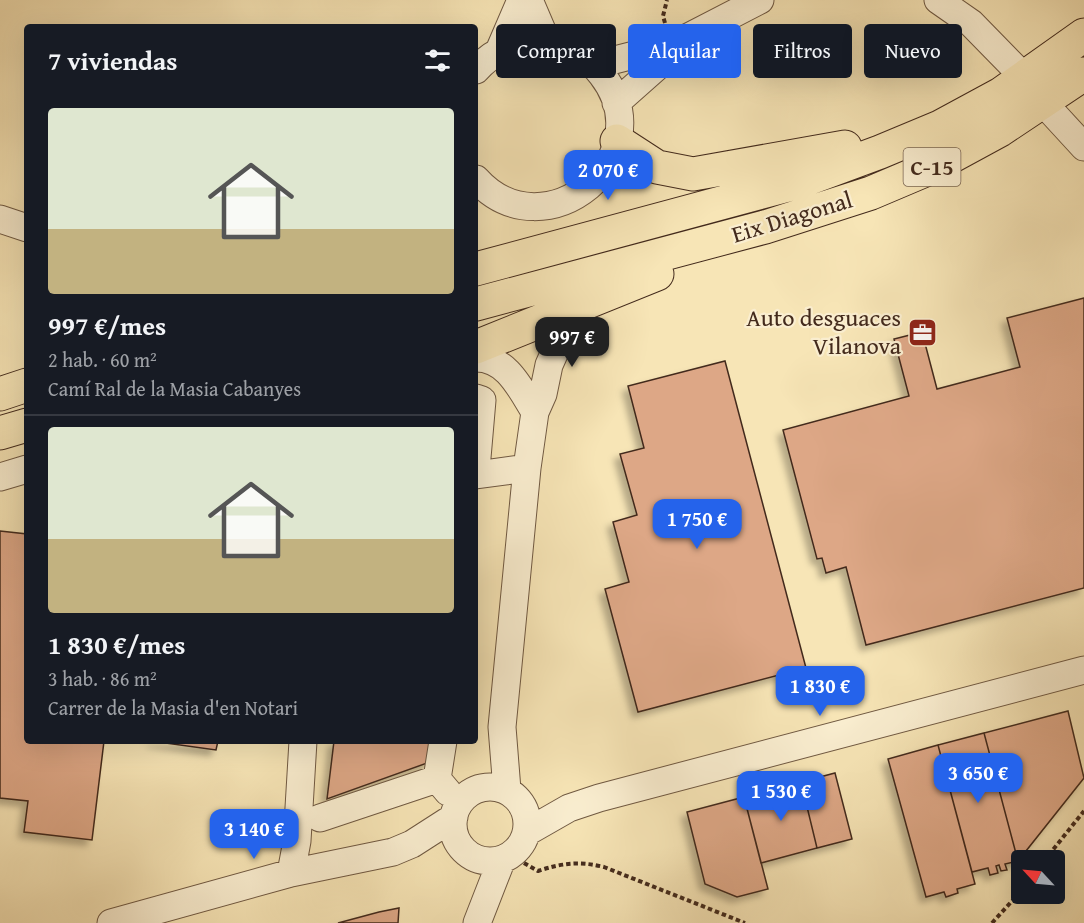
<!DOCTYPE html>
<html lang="es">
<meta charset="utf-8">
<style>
:root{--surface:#171b24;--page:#242831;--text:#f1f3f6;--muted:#9ea1a6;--line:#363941;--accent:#2563eb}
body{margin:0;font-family:"Gentium Book Plus",serif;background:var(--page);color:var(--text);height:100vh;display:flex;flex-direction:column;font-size:22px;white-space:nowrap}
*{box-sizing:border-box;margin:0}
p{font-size:20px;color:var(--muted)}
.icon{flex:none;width:33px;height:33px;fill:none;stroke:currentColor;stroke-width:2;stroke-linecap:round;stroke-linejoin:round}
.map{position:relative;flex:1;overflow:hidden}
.sheet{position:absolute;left:24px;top:24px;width:454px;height:720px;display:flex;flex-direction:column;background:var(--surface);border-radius:6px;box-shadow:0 6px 24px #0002}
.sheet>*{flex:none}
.hud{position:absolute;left:496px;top:24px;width:496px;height:54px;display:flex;gap:12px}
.needle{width:39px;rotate:296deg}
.fabs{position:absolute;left:1011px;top:850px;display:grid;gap:12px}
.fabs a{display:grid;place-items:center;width:54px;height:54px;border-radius:6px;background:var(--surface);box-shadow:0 6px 24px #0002;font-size:30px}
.price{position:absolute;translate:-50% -51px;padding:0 14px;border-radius:12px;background:var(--accent);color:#fff;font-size:20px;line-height:39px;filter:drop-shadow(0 2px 3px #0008)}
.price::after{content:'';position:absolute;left:50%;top:36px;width:18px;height:14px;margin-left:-9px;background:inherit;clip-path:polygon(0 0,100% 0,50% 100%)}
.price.current{background:#222;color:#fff}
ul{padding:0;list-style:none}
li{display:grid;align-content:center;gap:12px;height:318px;padding:0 24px}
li+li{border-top:2px solid var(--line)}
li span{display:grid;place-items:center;height:186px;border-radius:6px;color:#555}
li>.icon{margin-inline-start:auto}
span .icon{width:108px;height:108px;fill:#fffc;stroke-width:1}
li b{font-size:26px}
h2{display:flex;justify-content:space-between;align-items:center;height:72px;padding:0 24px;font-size:26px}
.chip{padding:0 21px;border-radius:6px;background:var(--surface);box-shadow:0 6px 24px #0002;font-size:21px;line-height:54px}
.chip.current{background:var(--accent);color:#fff}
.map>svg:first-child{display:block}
.building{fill:#dda786;stroke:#432a1c;stroke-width:1.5;filter:url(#shadow)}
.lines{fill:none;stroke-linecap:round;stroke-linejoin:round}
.minor-casing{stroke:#705942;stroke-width:29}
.highway-casing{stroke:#432a1c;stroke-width:35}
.path{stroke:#432a1c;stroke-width:4;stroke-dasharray:4.5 3;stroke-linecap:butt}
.minor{stroke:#faeed0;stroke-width:27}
.highway{stroke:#f7e5b6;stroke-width:33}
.labels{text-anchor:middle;stroke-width:4.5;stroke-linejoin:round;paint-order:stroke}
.shield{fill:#faeed0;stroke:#7a6552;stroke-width:1.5}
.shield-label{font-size:22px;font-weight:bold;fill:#432a1c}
.street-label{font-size:24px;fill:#432a1c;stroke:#faeed0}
.poi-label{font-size:24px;fill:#432a1c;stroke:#faeed0;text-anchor:end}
</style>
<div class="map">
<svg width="1084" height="923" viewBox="0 0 1084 923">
<defs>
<filter id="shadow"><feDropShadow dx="-5.5" dy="5.5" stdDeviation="3" flood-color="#0004"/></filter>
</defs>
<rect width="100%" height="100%" fill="#f7e5b6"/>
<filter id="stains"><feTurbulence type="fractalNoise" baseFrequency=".00333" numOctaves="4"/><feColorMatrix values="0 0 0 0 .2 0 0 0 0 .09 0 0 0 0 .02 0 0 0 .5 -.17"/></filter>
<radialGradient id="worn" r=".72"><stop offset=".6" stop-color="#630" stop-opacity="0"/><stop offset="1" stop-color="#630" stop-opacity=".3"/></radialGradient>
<path class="building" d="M1084 298V588L866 645 846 567 826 573 822 558 817 559 783 430 909 396 894 339 922 332 937 389 1020 367 1007 318Z
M725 361 806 668 638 712 605 589 629 582 613 522 637 515 620 454 644 448 628 386Z
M0 531 27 534V741H104L92 840 24 832 28 801 0 798Z
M1068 711 1084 778 1018 861 984 733Z
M984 733 1018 861 1005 864 1007 870 1001 871 999 865 996 866 998 873 990 875 988 868 972 872 938 745Z
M151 741H218L216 750Z
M334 741H433L430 762 327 799Z
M938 745 975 884 957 889 958 893 946 897 944 892 926 897 888 759Z
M835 773 852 839 817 848 801 782Z
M801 782 817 848 761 863 744 797Z
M744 797 768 889 737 897 705 884 687 812Z
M399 908 398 923H338L379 912Z"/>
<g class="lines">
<defs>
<path id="minor" d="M529 0 547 42
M938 0 971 23 1018 71
M499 51 521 0
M595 65 673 45 760 0
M476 70C495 48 525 38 554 44 574 48 590 59 602 75 665 156 545 256 476 179
M616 103 669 56 673 45
M1050 110 1084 147
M0 219 27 228
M476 358C507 358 520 388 535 412
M476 398 482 400 476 469
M476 475 527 468
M0 477 27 469
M443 741 437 779 448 792
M453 824a37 37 0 1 1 74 0a37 37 0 1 1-74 0Z
M507 790 502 727 527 468 535 412 543 394 549 365 574 309
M320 818 437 779
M527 832 569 808 599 798 1084 670
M291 873 297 841 303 741
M111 923 291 873 393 852 412 844 454 817
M477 923 502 859"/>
<path id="highway" d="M617 141 657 167 693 174 845 147
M476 269 799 182 880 152 940 127 1001 94 1084 35
M476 304 765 227 871 193 930 168 1000 130 1084 74
M476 347 657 274
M0 394 27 385
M0 433 27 425"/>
</defs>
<use href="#minor" class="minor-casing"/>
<use href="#highway" class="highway-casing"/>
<path class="path" d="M665 23 663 16 667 0
M1044 861 1084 811
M524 863 538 871C562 863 580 861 604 867L745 923
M992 923 1022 890"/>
<use href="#minor" class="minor"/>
<use href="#highway" class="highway"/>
</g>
<defs>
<symbol id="office-square" viewBox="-11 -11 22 22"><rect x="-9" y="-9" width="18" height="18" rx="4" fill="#8f2418" stroke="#faeed0"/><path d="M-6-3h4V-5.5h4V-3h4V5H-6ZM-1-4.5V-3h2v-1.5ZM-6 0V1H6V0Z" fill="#fff"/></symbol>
</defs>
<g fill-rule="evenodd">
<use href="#office-square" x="906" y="316" width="33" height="33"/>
</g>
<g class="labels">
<rect class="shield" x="903.5" y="148" width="57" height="38" rx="4.5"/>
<g class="shield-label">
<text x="932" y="175">C-15</text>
</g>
<g class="street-label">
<text transform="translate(792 217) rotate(-17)" y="8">Eix Diagonal</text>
</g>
<g class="poi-label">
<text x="901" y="326">Auto desguaces<tspan x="901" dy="28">Vilanova</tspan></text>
</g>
</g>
<rect width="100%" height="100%" filter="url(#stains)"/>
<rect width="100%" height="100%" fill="url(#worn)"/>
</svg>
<div class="fabs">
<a><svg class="needle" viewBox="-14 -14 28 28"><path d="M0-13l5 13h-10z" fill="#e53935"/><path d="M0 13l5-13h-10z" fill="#9ea1a6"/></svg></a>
</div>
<b class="price" style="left:608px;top:201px">2 070 €</b>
<b class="price current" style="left:572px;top:368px">997 €</b>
<b class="price" style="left:697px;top:550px">1 750 €</b>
<b class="price" style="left:820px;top:717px">1 830 €</b>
<b class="price" style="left:978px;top:804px">3 650 €</b>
<b class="price" style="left:781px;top:822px">1 530 €</b>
<b class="price" style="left:254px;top:860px">3 140 €</b>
<div class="hud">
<a class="chip">Comprar</a>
<a class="chip current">Alquilar</a>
<a class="chip">Filtros</a>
<a class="chip">Nuevo</a>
</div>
<section class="sheet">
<h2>7 viviendas<svg class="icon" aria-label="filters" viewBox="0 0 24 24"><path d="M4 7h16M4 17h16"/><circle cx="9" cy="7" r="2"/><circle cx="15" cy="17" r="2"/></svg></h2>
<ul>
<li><span style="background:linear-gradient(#dfe7d0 65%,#c2b280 0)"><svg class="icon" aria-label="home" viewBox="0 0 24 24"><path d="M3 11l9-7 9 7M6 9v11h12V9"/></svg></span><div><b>997 €/mes</b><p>2 hab. · 60 m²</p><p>Camí Ral de la Masia Cabanyes</p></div></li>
<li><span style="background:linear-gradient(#dfe7d0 60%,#c2b280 0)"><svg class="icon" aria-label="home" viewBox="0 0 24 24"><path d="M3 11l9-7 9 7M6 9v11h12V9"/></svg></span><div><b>1 830 €/mes</b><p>3 hab. · 86 m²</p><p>Carrer de la Masia d'en Notari</p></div></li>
</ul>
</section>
</div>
